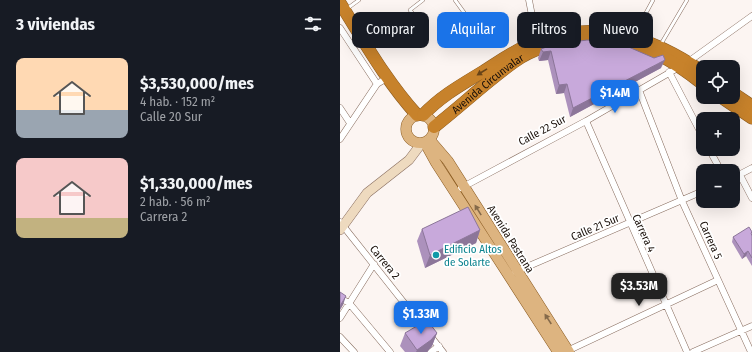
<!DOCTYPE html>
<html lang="es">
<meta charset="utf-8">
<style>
:root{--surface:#171b24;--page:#242831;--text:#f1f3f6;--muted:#9ea1a6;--accent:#1a73e8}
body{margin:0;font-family:"Fira Sans Condensed",sans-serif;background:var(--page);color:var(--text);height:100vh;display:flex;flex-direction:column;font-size:15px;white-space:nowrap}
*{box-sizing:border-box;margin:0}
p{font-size:13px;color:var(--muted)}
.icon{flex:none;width:22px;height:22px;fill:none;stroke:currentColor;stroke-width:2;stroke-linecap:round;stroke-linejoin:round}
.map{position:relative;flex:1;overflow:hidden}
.sheet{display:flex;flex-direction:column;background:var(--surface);width:340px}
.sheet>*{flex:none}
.guide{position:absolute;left:12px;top:12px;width:340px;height:36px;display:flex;gap:8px}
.buttons{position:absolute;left:356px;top:60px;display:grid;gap:8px}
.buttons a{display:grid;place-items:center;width:44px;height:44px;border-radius:8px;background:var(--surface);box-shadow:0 4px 16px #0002;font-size:20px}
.price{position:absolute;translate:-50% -34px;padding:0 9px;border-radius:8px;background:var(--accent);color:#fff;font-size:13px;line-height:26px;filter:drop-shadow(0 1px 2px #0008)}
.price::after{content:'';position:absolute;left:50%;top:24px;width:12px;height:9px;margin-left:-6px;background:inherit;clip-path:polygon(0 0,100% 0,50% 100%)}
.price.current{background:#222;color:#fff}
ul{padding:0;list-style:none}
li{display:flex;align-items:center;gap:12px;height:100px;padding:0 16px}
li span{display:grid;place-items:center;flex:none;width:112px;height:80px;border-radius:8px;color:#555}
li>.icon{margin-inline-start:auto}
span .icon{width:48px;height:48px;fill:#fffc;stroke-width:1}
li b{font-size:17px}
h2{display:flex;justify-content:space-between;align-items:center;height:48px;padding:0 16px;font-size:17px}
.tag{padding:0 14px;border-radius:8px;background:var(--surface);box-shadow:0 4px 16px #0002;font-size:14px;line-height:36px}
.tag.current{background:var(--accent);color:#fff}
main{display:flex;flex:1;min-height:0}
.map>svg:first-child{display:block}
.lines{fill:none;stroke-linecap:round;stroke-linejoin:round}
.lane-casing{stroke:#876c5e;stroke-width:4}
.street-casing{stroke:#876c5e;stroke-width:7}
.secondary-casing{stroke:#876c5e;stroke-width:10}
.primary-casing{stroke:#8a5a1f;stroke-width:11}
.highway-casing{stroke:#8a5a1f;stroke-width:13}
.lane{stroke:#fff;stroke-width:3}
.street{stroke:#fff;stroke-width:6}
.secondary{stroke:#eedabf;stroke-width:9}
.primary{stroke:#ddb480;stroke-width:10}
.highway{stroke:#c7822b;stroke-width:12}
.wall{fill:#ac91bc}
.shaded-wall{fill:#8c7699}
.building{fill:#c8a9db;stroke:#8c7699}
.oneway{fill:#674318}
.oneway2{fill:#856a4a}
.culture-dot{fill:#0f9aa8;stroke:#fff;stroke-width:1.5}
.labels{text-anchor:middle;stroke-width:3.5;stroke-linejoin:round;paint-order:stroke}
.street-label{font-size:11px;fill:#190f09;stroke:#fff}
.culture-label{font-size:11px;fill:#0d838f;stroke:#fff;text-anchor:start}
</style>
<main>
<section class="sheet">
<h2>3 viviendas<svg class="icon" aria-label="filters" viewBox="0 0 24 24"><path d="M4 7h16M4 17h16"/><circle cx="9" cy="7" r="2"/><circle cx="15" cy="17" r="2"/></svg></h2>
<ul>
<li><span style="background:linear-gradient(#ffd9b3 65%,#9aa5b1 0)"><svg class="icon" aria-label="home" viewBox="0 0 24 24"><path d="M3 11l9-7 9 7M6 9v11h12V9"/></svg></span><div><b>$3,530,000/mes</b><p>4 hab. · 152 m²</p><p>Calle 20 Sur</p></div></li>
<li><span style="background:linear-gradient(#f6c9c9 75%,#c2b280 0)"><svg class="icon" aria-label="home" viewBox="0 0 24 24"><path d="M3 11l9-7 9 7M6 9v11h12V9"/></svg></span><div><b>$1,330,000/mes</b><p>2 hab. · 56 m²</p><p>Carrera 2</p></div></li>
</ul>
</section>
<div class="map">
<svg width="412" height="352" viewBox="0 0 412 352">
<rect width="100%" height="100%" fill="#fcf5f2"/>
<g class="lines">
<defs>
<path id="lane" d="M115 0 128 18
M8 8 19 0
M79 22 70 10 83 0
M294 35 313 0
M321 44 347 0"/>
<path id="street" d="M189 0 197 42
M0 28 37 84
M329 72 363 137
M299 90 342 201 411 352
M0 108 10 123
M246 121 347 352
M0 139 37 84 47 78
M369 149 381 171
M400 175 412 198
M393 178 412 168
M121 188 246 121 348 62 412 16
M0 222 103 352
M175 272 363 191
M0 298 9 303 50 352
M0 318 34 264
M0 337 14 352
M91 352 99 346
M225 352 378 280
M353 352 412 326"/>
<path id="secondary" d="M0 230 27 193 69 160 81 144"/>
<path id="primary" d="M66 129a14 14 0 1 1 28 0a14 14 0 1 1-28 0Z
M90 140 108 161 229 352
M85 143 96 163 218 352"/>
<g id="highway">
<path d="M0 3C24 41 46 81 77 115"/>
<path d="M393 93 412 106"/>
<path d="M381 97 412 118"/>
<path d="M83 115C101 96 121 85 144 71 161 60 178 48 197 41 258 19 312 37 363 72"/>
<path id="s1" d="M94 127C121 106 146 82 174 62 212 35 273 35 314 53 332 60 348 73 363 84"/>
</g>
</defs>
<use href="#lane" class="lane-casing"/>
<use href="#street" class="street-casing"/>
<use href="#secondary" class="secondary-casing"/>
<use href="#primary" class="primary-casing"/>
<use href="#highway" class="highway-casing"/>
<use href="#lane" class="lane"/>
<use href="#street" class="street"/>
<use href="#secondary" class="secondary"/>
<use href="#primary" class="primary"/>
<use href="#highway" class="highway"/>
</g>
<path class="wall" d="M201 49 321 68 230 117 224 93 216 94 208 60 199 61 198 58Z
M82 229 140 230 136 243 85 268 77 241Z
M412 232 411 235 412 236V266L406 256 402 259 392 242 393 237Z
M65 333H97L92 346 87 352H65L60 346Z"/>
<path class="shaded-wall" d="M211 51 208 60 199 61 203 52Z
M325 60 321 68 230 117 233 108Z
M227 84 224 93 216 94 219 85Z
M140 230 136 243 85 268 90 255Z
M408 251 406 256 402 259 404 254Z
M6 296 3 305 0 310V306Z
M97 333 92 346 87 352H76L77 350Z"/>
<path class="building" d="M247 40 277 42 314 58 323 55 325 60 233 108 227 84 219 85 211 51 203 52 201 49 212 45Z
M128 207 140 230 90 255 82 229Z
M409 227 412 232 411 233 412 236V258L408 251 404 254 393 237Z
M0 292 6 296 0 306Z
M87 320 97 333 91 340 77 350 65 333Z"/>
<defs><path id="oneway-solid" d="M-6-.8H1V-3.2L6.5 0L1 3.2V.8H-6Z"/></defs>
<use class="oneway" href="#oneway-solid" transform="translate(142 72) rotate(148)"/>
<g class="oneway2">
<use href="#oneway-solid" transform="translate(138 210) rotate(-122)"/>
<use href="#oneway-solid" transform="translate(208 319) rotate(-123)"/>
</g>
<circle class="culture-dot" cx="96" cy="255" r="4"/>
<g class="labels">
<g class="street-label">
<text dy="4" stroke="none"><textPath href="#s1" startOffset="69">Avenida Circunvalar</textPath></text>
<text transform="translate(202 130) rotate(-28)" y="4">Calle 22 Sur</text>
<text transform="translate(255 227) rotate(-23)" y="4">Calle 21 Sur</text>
<text transform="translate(304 233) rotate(66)" y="4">Carrera 4</text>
<text transform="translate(171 239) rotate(58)" y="4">Avenida Pastrana</text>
<text transform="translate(371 240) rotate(66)" y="4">Carrera 5</text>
<text transform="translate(45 262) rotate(51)" y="4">Carrera 2</text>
</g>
<g class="culture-label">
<text x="104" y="253">Edificio Altos<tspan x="104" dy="13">de Solarte</tspan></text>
</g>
</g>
</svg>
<div class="buttons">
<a><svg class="icon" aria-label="locate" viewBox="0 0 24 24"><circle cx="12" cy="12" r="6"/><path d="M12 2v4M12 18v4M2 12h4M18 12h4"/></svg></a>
<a>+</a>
<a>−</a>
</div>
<b class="price" style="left:275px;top:114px">$1.4M</b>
<b class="price current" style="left:299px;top:307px">$3.53M</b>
<b class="price" style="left:81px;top:335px">$1.33M</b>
<div class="guide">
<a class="tag">Comprar</a>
<a class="tag current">Alquilar</a>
<a class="tag">Filtros</a>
<a class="tag">Nuevo</a>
</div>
</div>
</main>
